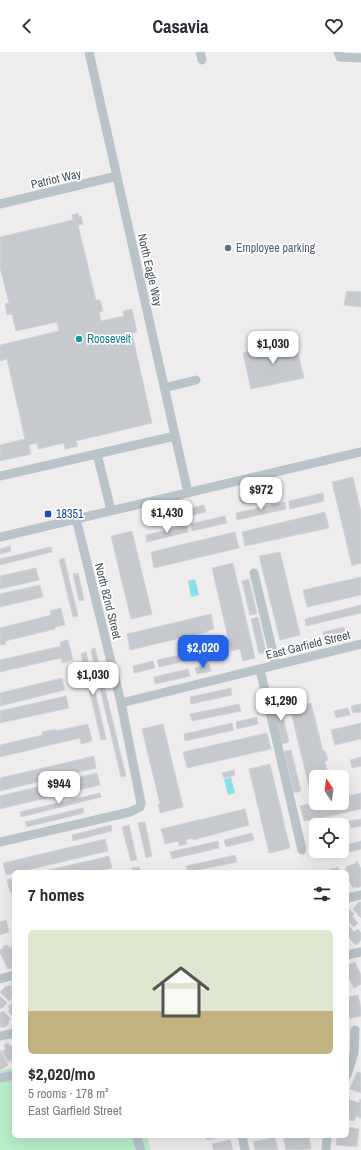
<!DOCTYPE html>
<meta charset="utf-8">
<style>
:root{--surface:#fff;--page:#f2f2f3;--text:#2b2b33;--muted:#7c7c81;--accent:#2563eb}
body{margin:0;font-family:"Archivo Narrow",sans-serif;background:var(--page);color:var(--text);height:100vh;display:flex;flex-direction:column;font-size:15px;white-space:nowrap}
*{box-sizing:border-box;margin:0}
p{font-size:13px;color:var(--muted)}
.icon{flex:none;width:22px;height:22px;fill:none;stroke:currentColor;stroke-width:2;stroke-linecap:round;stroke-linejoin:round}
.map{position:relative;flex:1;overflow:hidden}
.panel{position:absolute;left:12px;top:818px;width:337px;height:268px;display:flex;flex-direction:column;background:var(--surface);border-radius:6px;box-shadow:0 4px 16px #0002}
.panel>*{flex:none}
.needle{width:26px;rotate:347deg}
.fabs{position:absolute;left:309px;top:718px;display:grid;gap:8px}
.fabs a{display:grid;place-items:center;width:40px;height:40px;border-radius:6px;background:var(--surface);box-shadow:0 4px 16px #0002;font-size:20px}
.price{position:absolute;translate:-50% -34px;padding:0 9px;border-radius:8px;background:#fff;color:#222;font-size:13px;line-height:26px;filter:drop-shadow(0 1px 2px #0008)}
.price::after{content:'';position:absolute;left:50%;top:24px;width:12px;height:9px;margin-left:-6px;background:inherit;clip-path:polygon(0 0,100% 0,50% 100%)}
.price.current{background:var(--accent);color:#fff}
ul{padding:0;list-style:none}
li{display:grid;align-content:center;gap:8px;height:212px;padding:0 16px}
li span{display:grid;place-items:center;height:124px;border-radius:6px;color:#555}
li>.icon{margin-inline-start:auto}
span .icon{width:72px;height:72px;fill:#fffc;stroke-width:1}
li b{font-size:17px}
h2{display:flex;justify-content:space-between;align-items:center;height:48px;padding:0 16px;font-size:17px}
header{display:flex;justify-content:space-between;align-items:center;height:52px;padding:0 16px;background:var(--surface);font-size:18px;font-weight:700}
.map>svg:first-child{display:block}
.green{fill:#baeec9}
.water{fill:#88e0ea}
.building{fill:#c6cacf;stroke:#d0d4d8}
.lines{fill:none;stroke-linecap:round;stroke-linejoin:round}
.minor{stroke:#b8c3ca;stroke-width:9}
.service-dot{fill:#5c6f8a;stroke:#fff;stroke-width:1.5}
.culture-dot{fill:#0f9aa8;stroke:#fff;stroke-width:1.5}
.transit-dot{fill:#1a4fb4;stroke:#fff;stroke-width:1.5}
.labels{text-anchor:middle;stroke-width:3.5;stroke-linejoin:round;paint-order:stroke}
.street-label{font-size:12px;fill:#45525a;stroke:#fff}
.service-label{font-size:12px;fill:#4e5e75;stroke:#fff;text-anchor:start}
.culture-label{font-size:12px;fill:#0d838f;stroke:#fff;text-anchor:start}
.transit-label{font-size:12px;fill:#164399;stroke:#fff;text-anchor:start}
</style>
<header><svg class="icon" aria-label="back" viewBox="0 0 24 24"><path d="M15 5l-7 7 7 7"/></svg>Casavia<svg class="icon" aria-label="heart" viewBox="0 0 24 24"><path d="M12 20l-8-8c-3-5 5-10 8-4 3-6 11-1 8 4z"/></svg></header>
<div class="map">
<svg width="361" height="1098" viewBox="0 0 361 1098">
<rect width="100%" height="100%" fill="#efeced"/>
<path class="green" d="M14 1016V1084H147L151 1098H0V1019Z"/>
<path class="water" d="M195 527 199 543 191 545 188 529Z
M231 725 235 741 228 743 224 727Z"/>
<path class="building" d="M78 161 79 165 81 164 83 172 78 173 96 248H100L103 259 99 260 101 269 124 264 123 259 132 257 137 280 132 281 152 371 76 389 78 394 65 397 64 391 38 397 37 391 29 393 31 402 0 409V393L25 387 7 307 0 309V293L59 279 57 270 16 279 12 262 7 263 5 252 9 251 0 216V185L73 168 72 163Z
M347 239 361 240V255L344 253Z
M295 289 304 326 251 337 243 301Z
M353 425 361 460V511L352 514 332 430Z
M275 436 277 444 243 452 240 449 239 445Z
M323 441 324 449 290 457 289 449Z
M285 450 286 457 237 468 236 461Z
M204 453 206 460 158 471 156 464Z
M325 460 329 476 245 494 242 480Z
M225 464 227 471 192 479 191 472Z
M187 473 188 480 147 490 146 483Z
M132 479 152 562 131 567 111 484Z
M235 480 239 496 154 516 151 500Z
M10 494 11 499 0 502V497Z
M51 495 52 500 0 513V507Z
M280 500 300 583 280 588 259 504Z
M64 506 78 564 73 565 59 508Z
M233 511 255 606 243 609 240 597 231 599 212 516Z
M36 516 39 528 0 537V524Z
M78 521 84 548 79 549 73 522Z
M361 525V543L307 555 303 538Z
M249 527 257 562 250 563 242 529Z
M40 533 43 545 0 555V542Z
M361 553V561L306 574 305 567Z
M61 556 65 573 55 575V577L5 589 6 592 0 593V576L51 563 50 559Z
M211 562 214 577 207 579V580L130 598 127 582Z
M258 565 266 600 259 602 251 567Z
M344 575 347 589 326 594 323 580Z
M68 588 73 608 62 611 61 606 0 620V608L61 594 60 590Z
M220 594 221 601 159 615 157 608Z
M93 596H95L126 724 121 725 91 599Z
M86 600 106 687 101 688 81 602Z
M153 609 155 616 134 621 133 614Z
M209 612 211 619 197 622 195 616Z
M188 617 190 624 155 632 154 625Z
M62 626 65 638 0 654V641Z
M231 636 232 643 191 652 190 645Z
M66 644 69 656 0 671V659Z
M279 649 289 690 282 692 272 650Z
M311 651 323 699H325L328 708 325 709 329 725H316V738L310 739 290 656Z
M239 652 241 659 192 669 190 662Z
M361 652V660L353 661 351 654Z
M348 656 350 663 336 666 334 659Z
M257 665 258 672 237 677 236 670Z
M232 671 234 678 185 689 184 682Z
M361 671V687L335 693 331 678Z
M88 672 92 689 81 692 80 686 0 705V693L43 683 42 680 56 677V679Z
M163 672 183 755 160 761 158 752H160L142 677Z
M267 681 271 697 187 716 183 700Z
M291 698 301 739 294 741 284 699Z
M94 704 96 716 0 739V726Z
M361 705V714L352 716 350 708Z
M270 712 290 796 269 801 249 717Z
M234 718 235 723 224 726 222 721Z
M97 721 100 733 0 757V744Z
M100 741 101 745 21 765 20 760Z
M361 741V757L321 766V768L312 770 311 768 304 769 300 754 316 751H342V745Z
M83 756 84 761 27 775 25 770Z
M245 757 249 773 193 788V786L186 788 187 792 179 794 178 789 165 792 161 777Z
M361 767V774L351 776 349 769Z
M145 770 152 804 146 806 138 771Z
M346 770 348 778 342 779V773H333Z
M111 773 112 779 73 789 72 783Z
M129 773 137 808 131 809 122 775Z
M316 777V785L313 786 311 778Z
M252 781 254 788 226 795 224 788Z
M105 787 108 799 6 823 3 811Z
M218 789 219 796 172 807 170 800Z
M361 789V797L336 803 335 799H342V794Z
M235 803 237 810 188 820 186 814Z
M109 804 112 816 94 820H41Z
M357 809 361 817V834L357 836 356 834 353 836 347 825V820H345L344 818 347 817 346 815 356 811 355 810Z
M139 815 140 820H133L132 816Z
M338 815 340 820H326L333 816 334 817Z
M14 826V839L10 840 7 828Z
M359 850H361V866L353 857Z
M347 855 354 862 352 864 358 871 354 875 349 870 347 872Z
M6 868 9 880 0 883V870Z
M349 874 354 880 358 877 361 881V888L356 893 347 884V876Z
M7 893 10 896 14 894V915L8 917 0 901V898L3 897 2 895Z
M355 910 361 923V932L354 936 347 922V913Z
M10 933 14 937V949L10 945 11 948 9 949 0 940 6 934 7 935Z
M358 943 361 957V964L347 967V945Z
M0 944 7 951 1 957 0 956Z
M12 951 14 954V966L8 959 10 956 8 955Z
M3 959 11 967 8 970 9 972 5 975 4 974 2 976 0 974V961Z
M8 991 10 994 14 993V1013L11 1008 8 1010 2 999 6 997 4 993Z
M0 998 8 1013 0 1018Z
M357 1020 361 1021V1041L350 1037Z
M347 1047 359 1051 360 1047 361 1048V1066L356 1064 354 1069 347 1067Z
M347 1075 359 1077 357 1095 336 1093 337 1084H347Z
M206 1084H224L207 1088Z
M283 1084H309L311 1097 286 1098Z
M275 1085 278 1098H255L253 1090Z
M230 1088 233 1098H214L212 1092Z"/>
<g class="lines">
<path class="minor" d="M89 0 188 441
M200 0 202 8
M338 0 340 5 361 6
M0 152 117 124
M164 336 196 328
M97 402 111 458
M0 424 175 384
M0 485 361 400
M254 521 276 613
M260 617 302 798
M121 651 361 592
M0 790 130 760 140 755 141 751 121 651 76 466
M347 846 361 843
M347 903 361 900
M0 927 14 923
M0 984 14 981
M347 1023 354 1001 355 978
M0 1026 14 1023
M136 1084 141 1098
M242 1084 245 1098
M326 1098 327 1084"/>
</g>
<circle class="service-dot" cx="228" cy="196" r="4"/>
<circle class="culture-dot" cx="79" cy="287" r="4"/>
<rect class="transit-dot" x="44" y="458" width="8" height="8" rx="2"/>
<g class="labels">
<g class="street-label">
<text transform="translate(56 127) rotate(-13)" y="4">Patriot Way</text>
<text transform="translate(150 218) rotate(77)" y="4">North Eagle Way</text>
<text transform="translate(108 549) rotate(76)" y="4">North 82nd Street</text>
<text transform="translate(308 593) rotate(-14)" y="4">East Garfield Street</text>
</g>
<g class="service-label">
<text x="236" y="200">Employee parking</text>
</g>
<g class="culture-label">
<text x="87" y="291">Roosevelt</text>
</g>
<g class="transit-label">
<text x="56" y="466">18351</text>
</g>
</g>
</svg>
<div class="fabs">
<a><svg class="needle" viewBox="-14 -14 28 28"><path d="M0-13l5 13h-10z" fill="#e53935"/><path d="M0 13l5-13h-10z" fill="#7c7c81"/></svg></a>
<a><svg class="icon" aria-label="locate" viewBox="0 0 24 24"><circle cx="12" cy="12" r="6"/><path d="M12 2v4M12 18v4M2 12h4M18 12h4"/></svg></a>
</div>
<b class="price" style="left:273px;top:313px">$1,030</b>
<b class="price" style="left:261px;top:459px">$972</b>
<b class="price" style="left:167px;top:482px">$1,430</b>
<b class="price current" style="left:203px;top:617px">$2,020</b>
<b class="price" style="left:93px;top:644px">$1,030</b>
<b class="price" style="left:281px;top:670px">$1,290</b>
<b class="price" style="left:59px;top:753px">$944</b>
<section class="panel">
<h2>7 homes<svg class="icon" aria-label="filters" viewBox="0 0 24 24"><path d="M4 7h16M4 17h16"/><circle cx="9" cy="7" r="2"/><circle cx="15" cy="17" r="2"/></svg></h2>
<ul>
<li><span style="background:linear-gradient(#dfe7d0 65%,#c2b280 0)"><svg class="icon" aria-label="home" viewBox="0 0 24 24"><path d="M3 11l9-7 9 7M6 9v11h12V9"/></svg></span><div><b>$2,020/mo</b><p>5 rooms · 178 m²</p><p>East Garfield Street</p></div></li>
</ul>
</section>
</div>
